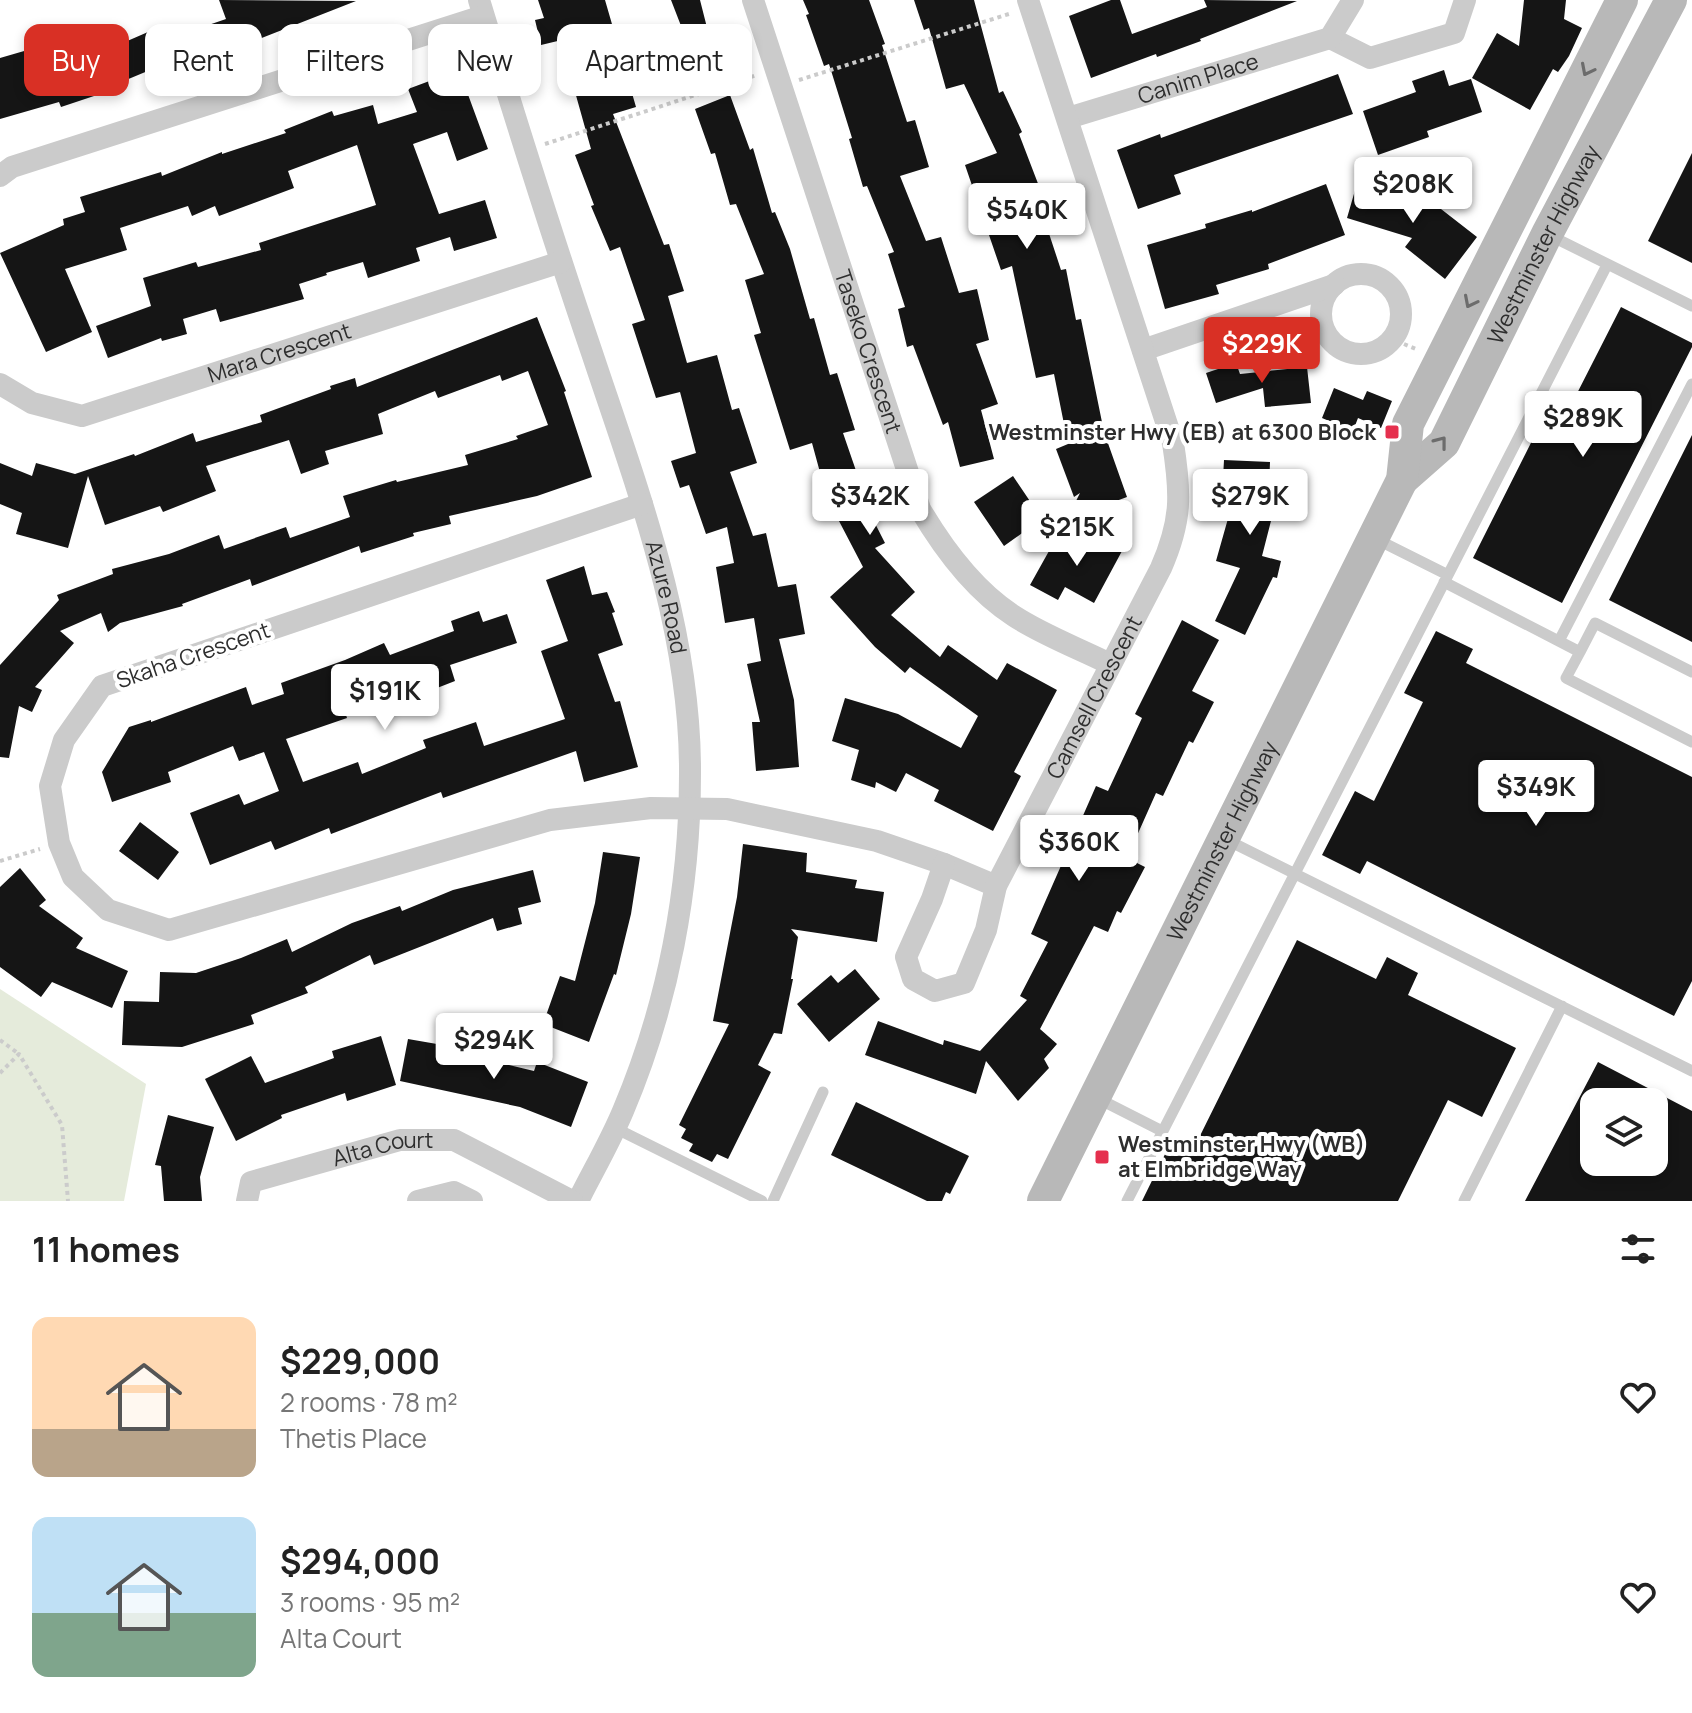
<!DOCTYPE html>
<meta charset="utf-8">
<style>
:root{--surface:#fff;--page:#f6f6f6;--text:#222;--muted:#767676;--accent:#d93025}
body{margin:0;font-family:Manrope,sans-serif;background:var(--page);color:var(--text);height:100vh;display:flex;flex-direction:column;font-size:30px;white-space:nowrap}
*{box-sizing:border-box;margin:0}
p{font-size:26px;color:var(--muted)}
.icon{flex:none;width:44px;height:44px;fill:none;stroke:currentColor;stroke-width:2;stroke-linecap:round;stroke-linejoin:round}
.map{position:relative;height:1201px;overflow:hidden}
.drawer{display:flex;flex-direction:column;background:var(--surface);flex:1}
.drawer>*{flex:none}
.hud{position:absolute;left:24px;top:24px;width:800px;height:72px;display:flex;gap:16px}
.buttons{position:absolute;left:1580px;top:1088px;display:grid;gap:16px}
.buttons a{display:grid;place-items:center;width:88px;height:88px;border-radius:16px;background:var(--surface);box-shadow:0 4px 12px #0003;font-size:40px}
.price{position:absolute;translate:-50% -68px;padding:0 18px;border-radius:8px;background:#fff;color:#222;font-size:26px;line-height:52px;filter:drop-shadow(0 2px 4px #0008)}
.price::after{content:'';position:absolute;left:50%;top:48px;width:24px;height:18px;margin-left:-12px;background:inherit;clip-path:polygon(0 0,100% 0,50% 100%)}
.price.current{background:var(--accent);color:#fff}
ul{padding:0;list-style:none}
li{display:flex;align-items:center;gap:24px;height:200px;padding:0 32px}
li span{display:grid;place-items:center;flex:none;width:224px;height:160px;border-radius:16px;color:#555}
li>.icon{margin-inline-start:auto}
span .icon{width:96px;height:96px;fill:#fffc;stroke-width:1}
li b{font-size:34px}
h2{display:flex;justify-content:space-between;align-items:center;height:96px;padding:0 32px;font-size:34px}
.pill{padding:0 28px;border-radius:16px;background:var(--surface);box-shadow:0 4px 12px #0003;font-size:28px;line-height:72px}
.pill.current{background:var(--accent);color:#fff}
.map>svg:first-child{display:block}
.green{fill:#e5ebdb}
.building{fill:#151515;fill-rule:evenodd}
.lines{fill:none;stroke-linecap:round;stroke-linejoin:round}
.path{stroke:#cbcbcb;stroke-width:4;stroke-dasharray:4 4;stroke-linecap:butt}
.service{stroke:#cbcbcb;stroke-width:11}
.minor{stroke:#cbcbcb;stroke-width:22}
.secondary{stroke:#b8b8b8;stroke-width:32}
.oneway{stroke:#6c6c6c}
.poi-dot{fill:#e5304e;stroke:#fff;stroke-width:3}
.labels{text-anchor:middle;stroke-width:8;stroke-linejoin:round;paint-order:stroke}
.street-label{font-size:22px;fill:#2e2e2e;stroke:#fff}
.poi-label{font-size:22px;font-weight:bold;fill:#2e2e2e;stroke:#fff;text-anchor:end}
</style>
<div class="map">
<svg width="1692" height="1201" viewBox="0 0 1692 1201">
<rect width="100%" height="100%" fill="#fff"/>
<path class="green" d="M0 989 146 1084 124 1201H0Z"/>
<path class="building" d="M219 0 356 1 236 48 235 44 181 63 179 58 102 90 103 93 61 107 59 102 0 119V58L31 49 38 76 103 55 102 52 148 32 153 44 226 19Z
M538 0H605L636 107 613 114 664 245 669 244 684 291 668 296 687 363 717 355 732 410 739 408 757 463 730 472 753 536 766 533 778 587 796 584 805 634 779 639 794 700 799 767 756 771 752 722H760L747 664 761 661 754 618 725 623 716 567 734 563 727 527 706 534 689 485 680 488 671 461 696 453 680 392 656 398 632 324 645 320 620 247 610 251 591 206 594 205 575 155 591 149 570 74 574 72 566 39 541 45 535 20 544 18Z
M671 0H700L717 67 673 79 662 37 683 31Z
M803 0H869L885 44 882 45 907 122 915 120 929 167 900 176 926 241 941 237 959 293 977 289 989 340 976 344 998 404 981 410 994 459 960 467 948 422 943 425 913 345 907 347 898 309 905 307 888 254 894 252 867 186 863 187 849 139 852 138 829 64 824 66 806 15 809 14Z
M914 0H974L999 93 1003 91 1022 132 1019 134 1042 194 1037 197 1061 270 1066 269 1076 320 1081 319 1104 432 1127 497 1081 514 1076 501 1080 493 1074 497 1056 449 1068 444 1054 374 1036 378 1012 266 1001 270 965 165 997 153 964 84 946 89 929 28 924 30Z
M1111 0H1120L1132 34 1207 7 1204 0 1297 1 1200 39 1201 41 1157 57 1156 54 1091 78 1069 16Z
M1524 0H1566L1564 19 1582 28 1569 56 1558 72 1553 69 1530 110 1472 78 1497 33 1519 46Z
M459 70 488 149 457 161 447 132 413 144 439 214 485 200 497 238 454 251 450 237 416 248 420 261 368 278 363 262 326 273 327 275 299 284 304 299 220 322 216 309 183 319 187 334 162 341 161 338 108 358 96 326 151 306 143 278 196 262 198 267 261 250 259 243 376 205 357 145 288 171 294 188 219 216 215 206 192 216 188 206 120 228 127 250 65 269 92 332 46 352 0 253 64 225 63 219 85 212 80 197 161 172 162 176 222 152V154L286 133 284 130 332 111 334 116 373 105 378 124 417 112 408 89Z
M1444 70 1449 86 1471 79 1482 112 1427 131 1429 137 1378 155 1363 111 1416 92 1412 81Z
M1338 74 1353 114 1174 175 1181 194 1138 209 1117 150 1160 134 1161 138Z
M730 95 750 150 753 148 772 213 775 212 790 249 810 319 814 318 830 375 837 373 855 430 843 433 863 491 859 492 885 543 875 548 915 592 891 615 940 657 948 645 997 680 1007 663 1057 690 1014 772 1021 776 993 831 934 801 939 790 906 773 896 792 876 782 875 788 851 780 859 750 832 741 845 698 898 714 961 748 978 716 910 667 905 673 875 647 830 597 863 567 827 498 812 443 790 450 754 335 761 333 745 280 764 274 736 204 730 205 715 153 711 154 695 109Z
M1692 153V263L1648 241Z
M1358 180 1432 202 1477 237 1445 279 1405 247 1412 238 1347 218Z
M1326 184 1345 235 1268 264 1269 269 1216 285 1219 294 1165 309 1147 245 1206 228 1205 224 1252 210V212Z
M1621 307 1692 343V347L1562 603 1473 558 1550 405 1567 413Z
M537 317 566 391 564 392 592 477 537 496 449 516 451 524 413 533 414 536 361 553 359 546 252 586 250 579 182 604 183 606 120 623 108 632 101 613 60 631 74 643 35 687 42 690 32 712 19 706 9 758 0 757V665L59 600 57 595 113 574 112 569 169 554 219 535 224 549 286 527 290 538 350 517 343 496 396 480 397 482 468 465 465 455 518 439 516 436 548 425 528 371 502 381 500 375 438 398 435 391 378 414 383 434 325 451 329 464 301 474 289 440 206 466 216 491 163 512 160 506 105 525 88 476 68 548 16 534 22 513 0 504V463L32 476 36 463 75 474 134 454 135 456 193 433 196 442 262 422 260 415 331 389 330 386 355 378 357 387Z
M1236 363 1240 374 1307 367 1311 403 1265 407 1263 388 1216 403 1206 373Z
M1334 388 1363 400 1367 391 1392 401 1381 428 1358 418 1353 431 1322 418Z
M1692 435V642L1609 600Z
M1224 460 1270 462 1269 489 1299 491 1298 518 1272 517 1262 556 1281 561 1277 578 1273 577 1245 635 1215 621 1240 568 1216 561 1229 515H1221Z
M1013 476 1042 519 1004 546 974 502Z
M1088 532 1122 551 1094 603 1065 587 1058 600 1030 585 1049 551Z
M584 566 592 595 607 592 615 612 612 613 623 645 598 654 615 702 620 701 638 767 584 782 576 751 443 798 441 792 331 834 329 828 275 850 271 841 210 865 190 813 239 794 244 805 279 791 264 752 239 761 233 746 168 772 171 782 112 802 102 772 129 727 151 720V722L246 687 252 705 284 694 281 683 345 660 384 643 390 655 454 631 451 621 479 611 483 622 507 614 517 643 450 665 455 681 414 697 405 673 341 699 347 718 286 739 303 782 358 762 362 774 426 748 423 740 476 722 484 746 565 719 541 651 568 641 546 580Z
M1182 620 1219 640 1192 691 1214 702 1193 743 1189 741 1163 796 1156 793 1127 858 1145 867 1121 913 1117 911 1108 932 1094 926 1040 1029 1057 1044 1044 1059 1049 1068 1018 1101 986 1061 976 1094 865 1055 878 1021 943 1045 944 1040 980 1051 1027 1000 1020 996 1048 942 1031 934 1096 786 1108 791 1142 718 1135 714Z
M1436 631 1473 649 1466 663 1692 777V981L1674 1016 1367 861 1360 874 1322 855 1355 791 1374 801 1423 702 1404 693Z
M140 822 179 852 158 880 119 851Z
M743 844 807 853 806 872 857 880 855 888 884 892 877 942 791 929 798 937 791 979H793L782 1034 774 1033 758 1065 771 1072 728 1159 717 1154 712 1162 689 1151 693 1144 681 1138 686 1129 679 1125 729 1024 713 1021 737 897Z
M603 852 640 857 631 914 616 975 614 974 589 1042 543 1024 560 976 575 981 595 903Z
M20 868 46 900 39 906 83 938 76 948 128 971 112 1008 52 982 41 997 0 967V887Z
M533 870 541 902 518 908 522 924 497 931 493 918 374 965 370 955 305 987 308 993 251 1015 254 1024 182 1047 122 1045 124 1001 159 1002 160 972 196 973 241 958 287 939 292 952 352 923 400 906 402 911 453 890Z
M1297 940 1376 979 1387 957 1418 973 1408 995 1516 1048 1482 1117 1448 1100 1398 1201H1142L1169 1146 1190 1156Z
M855 969 880 999 829 1042 797 1004 831 975 838 983Z
M381 1036 396 1085 347 1101 345 1093 281 1115 282 1118 236 1141 205 1079 251 1056 265 1083 334 1058 332 1051Z
M408 1039 460 1048 459 1053 534 1071 537 1062 588 1082 571 1127 520 1107 400 1081Z
M1598 1062 1692 1111V1201H1525ZM1594 1102H1654V1162H1594Z
M856 1102 969 1156 950 1194 946 1192 942 1201H927L831 1155Z
M168 1115 214 1127 200 1177 202 1201H164L161 1166 155 1165Z"/>
<g class="lines">
<path class="path" d="M799 80 1012 13
M545 144 757 75
M1404 344 1416 349
M0 861 40 849
M0 1040 19 1054
M0 1073 19 1054 62 1125 68 1201"/>
<path class="service" d="M1551 236 1692 306
M1374 538 1448 575
M1444 582 1580 652 1566 678 1692 742
M1559 641 1692 384
M1580 652 1595 623 1692 672
M1225 839 1692 1071
M1095 1097 1162 1131
M615 1128 762 1201
M773 1201 823 1092
M1127 1201 1607 265
M1464 1201 1562 1006"/>
<g class="minor">
<path id="s1" d="M479 0C515 118 552 236 592 353 637 488 691 629 690 774 690 889 668 1005 623 1111 610 1142 593 1171 578 1201"/>
<path id="s2" d="M753 0 920 509C943 548 975 591 1014 616 1043 635 1078 648 1110 664"/>
<path d="M1330 38 1370 58 1454 33 1465 0"/>
<path id="s3" d="M1068 118 1330 38 1353 0"/>
<path d="M0 176 12 167 483 16"/>
<circle cx="1361" cy="314" r="40"/>
<path d="M1143 350 1334 285"/>
<path id="s4" d="M0 384 32 403 82 416 561 262"/>
<path d="M642 504 102 686 64 740 50 786 59 843 73 877 108 910 169 930 550 820 651 808 727 809 877 841 944 864 996 886"/>
<path id="s5" d="M944 864 932 899 906 957 913 979 935 991 964 983 986 930 996 886 1161 568C1182 520 1181 494 1173 443L1028 0"/>
<path id="s6" d="M247 1201 251 1182 400 1140H454L572 1201"/>
<path d="M418 1201 454 1192 472 1201"/>
</g>
<g class="secondary">
<path id="s7" d="M1402 480 1444 443 1547 234 1671 0"/>
<path id="s8" d="M1043 1201 1402 480 1408 424 1622 0"/>
</g>
</g>
<defs><path id="oneway-chevron" d="M-2-3.5L2.5 0L-2 3.5" fill="none" stroke-width="1.6" stroke-linecap="round" stroke-linejoin="round" transform="scale(2)"/></defs>
<g class="oneway">
<use href="#oneway-chevron" transform="translate(1587 70) rotate(117)"/>
<use href="#oneway-chevron" transform="translate(1470 302) rotate(117)"/>
<use href="#oneway-chevron" transform="translate(1441 442) rotate(-52)"/>
</g>
<g class="poi-dot">
<rect x="1384" y="424" width="16" height="16" rx="4"/>
<rect x="1094" y="1149" width="16" height="16" rx="4"/>
</g>
<g class="labels">
<g class="street-label">
<text dy="8" stroke="none"><textPath href="#s3" startOffset="136">Canim Place</textPath></text>
<text dy="8" stroke="none"><textPath href="#s7" startOffset="278">Westminster Highway</textPath></text>
<text dy="8" stroke="none"><textPath href="#s2" startOffset="370">Taseko Crescent</textPath></text>
<text dy="8" stroke="none"><textPath href="#s4" startOffset="296">Mara Crescent</textPath></text>
<text dy="8" stroke="none"><textPath href="#s1" startOffset="626">Azure Road</textPath></text>
<text transform="translate(193 655) rotate(-19)" y="8">Skaha Crescent</text>
<text dy="8" stroke="none"><textPath href="#s5" startOffset="494">Camsell Crescent</textPath></text>
<text dy="8" stroke="none"><textPath href="#s8" startOffset="402">Westminster Highway</textPath></text>
<text dy="8" stroke="none"><textPath href="#s6" startOffset="156">Alta Court</textPath></text>
</g>
<g class="poi-label">
<text x="1376" y="440">Westminster Hwy (EB) at 6300 Block</text>
<text x="1118" y="1152" text-anchor="start">Westminster Hwy (WB)<tspan x="1118" dy="25">at Elmbridge Way</tspan></text>
</g>
</g>
</svg>
<div class="buttons">
<a><svg class="icon" aria-label="layers" viewBox="0 0 24 24"><path d="M12 4l9 5-9 5-9-5zM3 14l9 5 9-5"/></svg></a>
</div>
<b class="price" style="left:1413px;top:225px">$208K</b>
<b class="price" style="left:1027px;top:251px">$540K</b>
<b class="price current" style="left:1262px;top:385px">$229K</b>
<b class="price" style="left:1583px;top:459px">$289K</b>
<b class="price" style="left:870px;top:537px">$342K</b>
<b class="price" style="left:1250px;top:537px">$279K</b>
<b class="price" style="left:1077px;top:568px">$215K</b>
<b class="price" style="left:385px;top:732px">$191K</b>
<b class="price" style="left:1536px;top:828px">$349K</b>
<b class="price" style="left:1079px;top:883px">$360K</b>
<b class="price" style="left:494px;top:1081px">$294K</b>
<div class="hud">
<a class="pill current">Buy</a>
<a class="pill">Rent</a>
<a class="pill">Filters</a>
<a class="pill">New</a>
<a class="pill">Apartment</a>
</div>
</div>
<section class="drawer">
<h2>11 homes<svg class="icon" aria-label="filters" viewBox="0 0 24 24"><path d="M4 7h16M4 17h16"/><circle cx="9" cy="7" r="2"/><circle cx="15" cy="17" r="2"/></svg></h2>
<ul>
<li><span style="background:linear-gradient(#ffd9b3 70%,#b9a48a 0)"><svg class="icon" aria-label="home" viewBox="0 0 24 24"><path d="M3 11l9-7 9 7M6 9v11h12V9"/></svg></span><div><b>$229,000</b><p>2 rooms · 78 m²</p><p>Thetis Place</p></div><svg class="icon" aria-label="heart" viewBox="0 0 24 24"><path d="M12 20l-8-8c-3-5 5-10 8-4 3-6 11-1 8 4z"/></svg></li>
<li><span style="background:linear-gradient(#bfe0f5 60%,#7fa58c 0)"><svg class="icon" aria-label="home" viewBox="0 0 24 24"><path d="M3 11l9-7 9 7M6 9v11h12V9"/></svg></span><div><b>$294,000</b><p>3 rooms · 95 m²</p><p>Alta Court</p></div><svg class="icon" aria-label="heart" viewBox="0 0 24 24"><path d="M12 20l-8-8c-3-5 5-10 8-4 3-6 11-1 8 4z"/></svg></li>
</ul>
</section>
